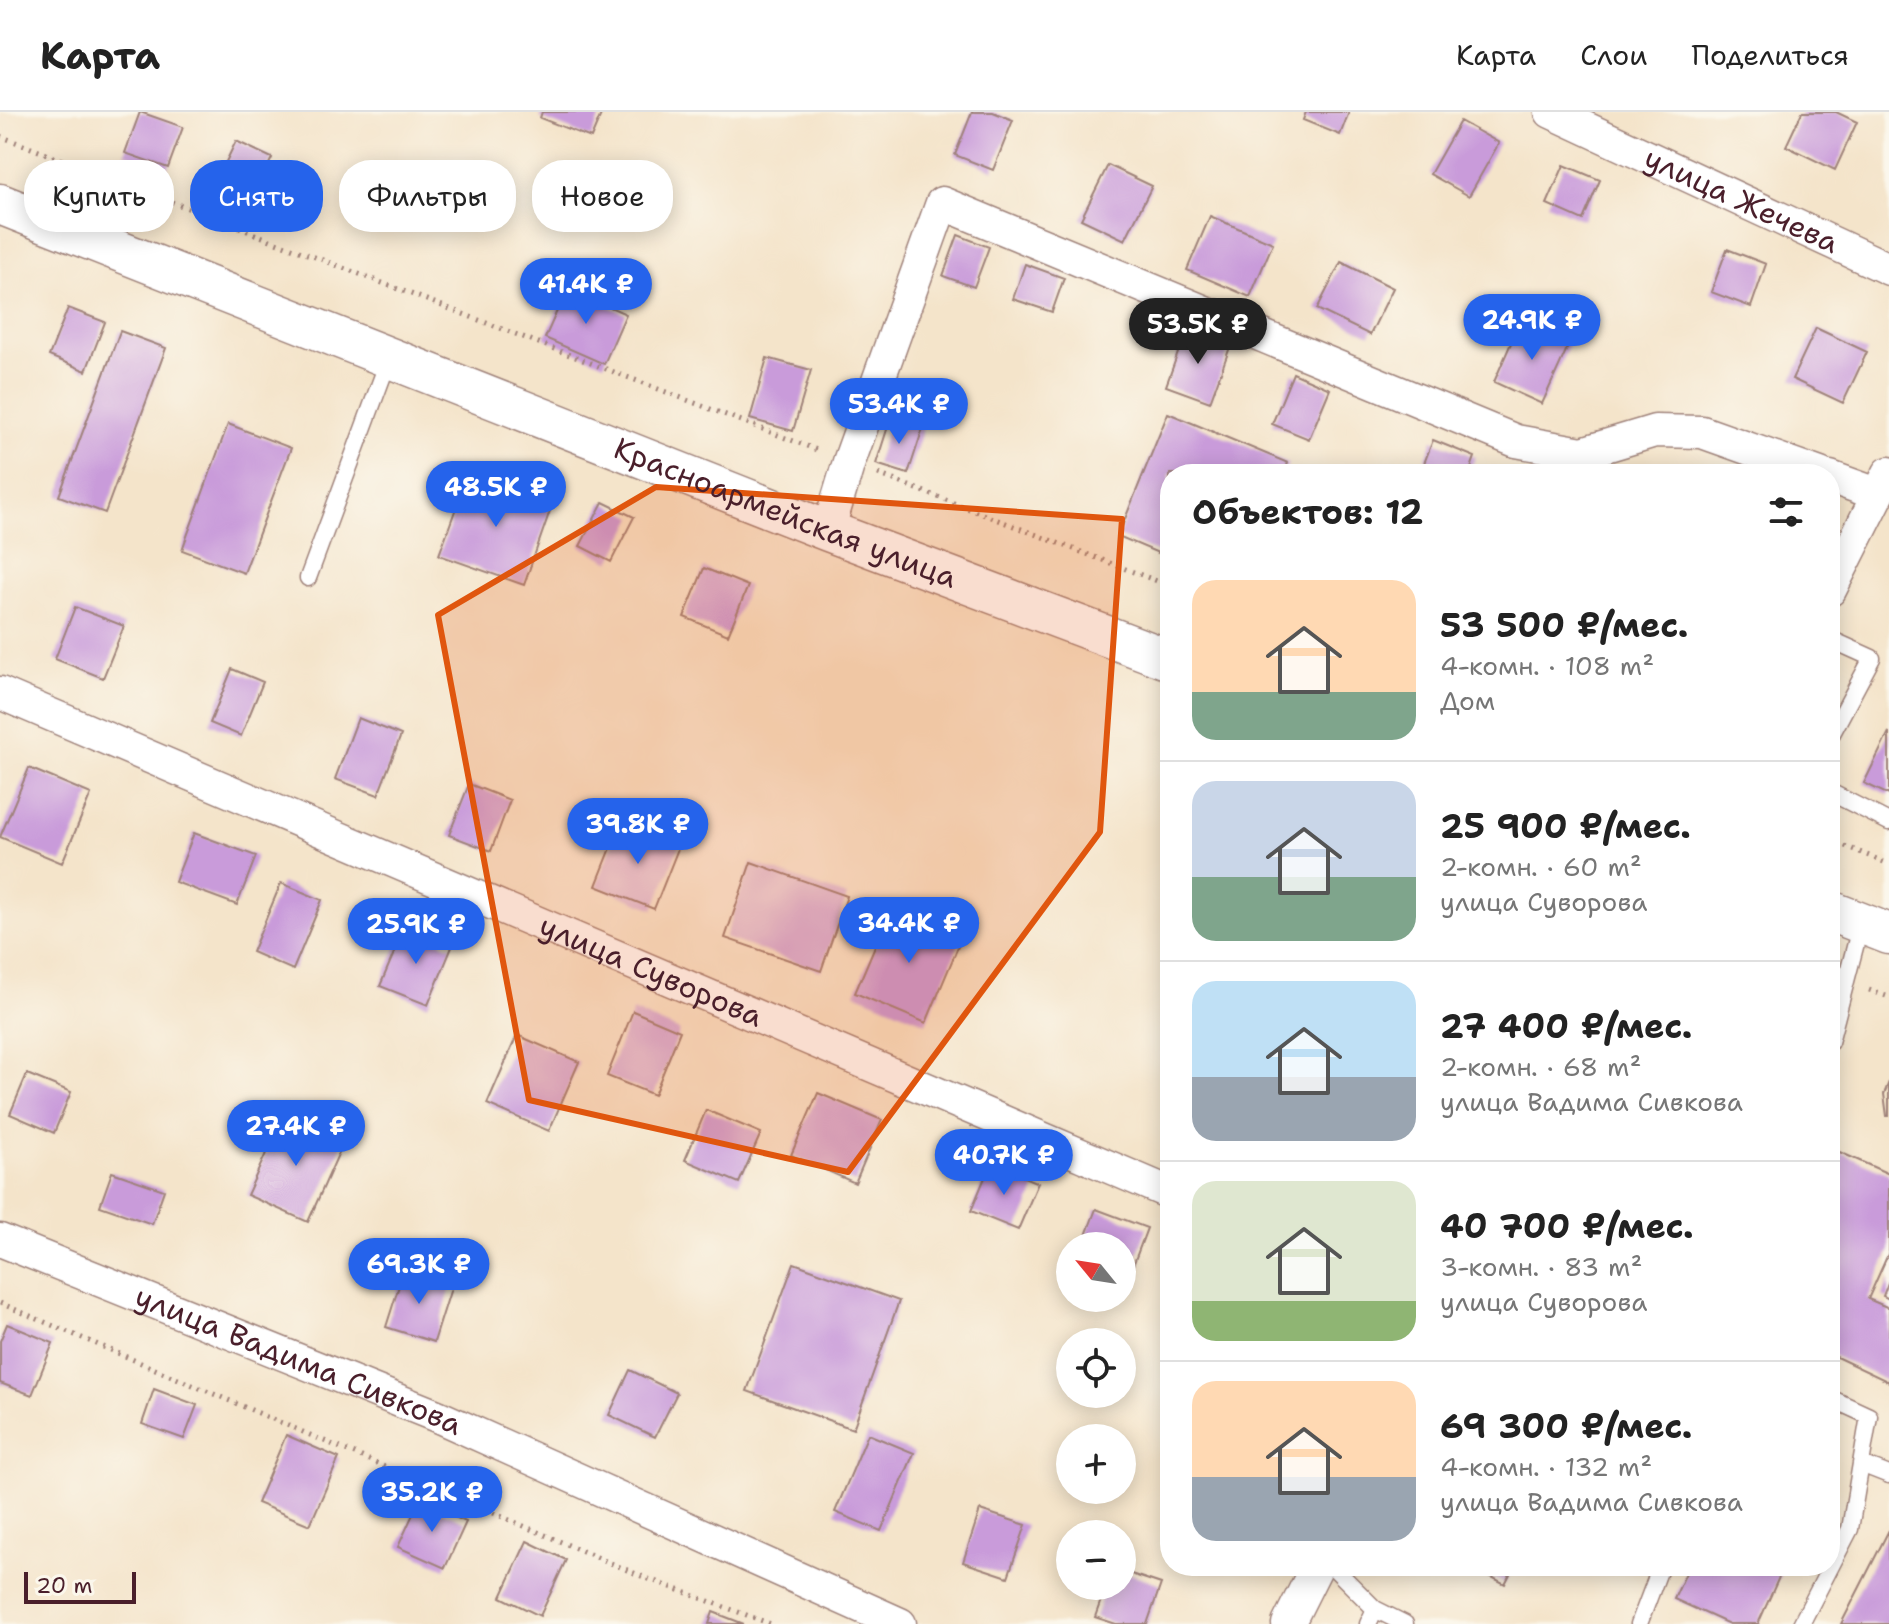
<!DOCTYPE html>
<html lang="ru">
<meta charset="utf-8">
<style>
:root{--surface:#fff;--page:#f2f2f2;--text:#222;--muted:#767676;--line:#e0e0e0;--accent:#2563eb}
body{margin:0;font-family:"Shantell Sans",sans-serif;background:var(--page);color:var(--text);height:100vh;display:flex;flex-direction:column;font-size:30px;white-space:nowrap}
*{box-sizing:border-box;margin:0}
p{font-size:26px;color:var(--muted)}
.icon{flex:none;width:44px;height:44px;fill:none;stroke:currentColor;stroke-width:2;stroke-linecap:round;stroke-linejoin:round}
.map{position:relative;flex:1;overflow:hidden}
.panel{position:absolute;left:1160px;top:352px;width:680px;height:1112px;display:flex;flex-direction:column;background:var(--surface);border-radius:32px;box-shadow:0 4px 20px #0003}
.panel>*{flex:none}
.top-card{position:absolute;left:24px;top:48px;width:760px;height:72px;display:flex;gap:16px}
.needle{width:52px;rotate:300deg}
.buttons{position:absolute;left:1056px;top:1120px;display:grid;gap:16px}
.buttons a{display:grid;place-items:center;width:80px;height:80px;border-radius:50%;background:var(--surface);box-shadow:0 4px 20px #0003;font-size:40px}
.scale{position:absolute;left:24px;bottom:20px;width:112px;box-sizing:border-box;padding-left:8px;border:4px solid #4a1f2b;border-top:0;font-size:22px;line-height:28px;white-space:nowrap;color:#4a1f2b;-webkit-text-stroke:6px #fbf7ec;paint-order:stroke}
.price{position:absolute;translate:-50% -68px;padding:0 18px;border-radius:28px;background:var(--accent);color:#fff;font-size:26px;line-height:52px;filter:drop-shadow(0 2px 4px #0008)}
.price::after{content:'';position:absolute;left:50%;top:48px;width:24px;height:18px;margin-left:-12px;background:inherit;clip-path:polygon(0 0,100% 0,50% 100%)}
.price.selected{background:#222;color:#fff}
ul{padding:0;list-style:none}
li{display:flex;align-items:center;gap:24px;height:200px;padding:0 32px}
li+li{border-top:2px solid var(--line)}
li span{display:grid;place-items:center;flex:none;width:224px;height:160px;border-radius:24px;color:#555}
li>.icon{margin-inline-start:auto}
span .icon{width:96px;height:96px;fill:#fffc;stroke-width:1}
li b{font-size:34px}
h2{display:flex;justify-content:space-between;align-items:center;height:96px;padding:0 32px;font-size:34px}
.pill{padding:0 28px;border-radius:32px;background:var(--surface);box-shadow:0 4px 20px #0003;font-size:28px;line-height:72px}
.pill.selected{background:var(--accent);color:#fff}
header{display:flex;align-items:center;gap:48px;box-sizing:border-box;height:112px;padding:0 40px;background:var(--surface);border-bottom:2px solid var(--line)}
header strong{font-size:38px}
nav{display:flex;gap:44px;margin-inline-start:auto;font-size:28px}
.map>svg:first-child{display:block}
.building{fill:#c99bda}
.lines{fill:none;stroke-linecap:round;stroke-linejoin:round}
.service-casing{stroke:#9f827a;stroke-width:19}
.minor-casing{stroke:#9f827a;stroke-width:35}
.tertiary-casing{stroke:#9f827a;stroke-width:43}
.path{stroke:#9f827a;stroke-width:5;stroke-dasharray:2 6;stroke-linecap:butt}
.service{stroke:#fff;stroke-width:16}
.minor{stroke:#fff;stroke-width:32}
.tertiary{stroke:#fff;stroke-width:40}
.marked{fill:#e0560e;fill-opacity:0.2;stroke:#e0560e;stroke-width:6;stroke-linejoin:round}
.labels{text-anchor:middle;stroke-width:6;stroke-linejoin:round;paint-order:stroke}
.street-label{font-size:30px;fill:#4a1f2b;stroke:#fbf7ec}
</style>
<header>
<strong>Карта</strong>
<nav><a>Карта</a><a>Слои</a><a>Поделиться</a></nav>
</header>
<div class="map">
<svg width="1889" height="1512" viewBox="0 0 1889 1512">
<rect width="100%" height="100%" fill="#fbf7ec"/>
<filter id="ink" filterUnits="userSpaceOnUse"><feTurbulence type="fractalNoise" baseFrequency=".0125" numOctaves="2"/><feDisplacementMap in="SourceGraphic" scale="16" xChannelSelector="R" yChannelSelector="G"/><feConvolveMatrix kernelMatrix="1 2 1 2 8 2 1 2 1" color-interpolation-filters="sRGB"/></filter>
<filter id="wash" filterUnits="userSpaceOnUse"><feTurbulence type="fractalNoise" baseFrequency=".006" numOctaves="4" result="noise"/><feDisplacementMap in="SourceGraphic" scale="32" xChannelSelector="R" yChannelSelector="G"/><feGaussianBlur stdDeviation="1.8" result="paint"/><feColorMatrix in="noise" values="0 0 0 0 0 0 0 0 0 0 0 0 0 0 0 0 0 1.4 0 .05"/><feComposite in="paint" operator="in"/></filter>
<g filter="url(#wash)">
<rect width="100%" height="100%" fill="#f4e4ca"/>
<g id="blocks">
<path class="building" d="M140 0 183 15 168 56 125 41Z
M542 0H602L591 26 540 6Z
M972 0H993L1013 8 993 58 955 43Z
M1306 0H1349L1340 23 1303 8Z
M1802 0H1836L1857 10 1835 58 1786 34Z
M1460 9 1499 31 1469 84 1430 62Z
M236 29 272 46 246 100 210 83Z
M1108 53 1152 74 1125 128 1081 107Z
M1564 53 1600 68 1583 108 1547 92Z
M1210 104 1273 131 1250 185 1187 158Z
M958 123 989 135 974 175 943 164Z
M1727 137 1766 152 1751 195 1711 180Z
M1341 150 1393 176 1370 223 1317 197Z
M1025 152 1064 166 1052 200 1013 187Z
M567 176 626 202 604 252 545 226Z
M68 196 105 210 86 259 49 244Z
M1521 208 1570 230 1542 292 1494 270Z
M1816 216 1867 240 1843 291 1792 267Z
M120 219 166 236 105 401 59 384Z
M1186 219 1230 235 1210 290 1166 274Z
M767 246 811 258 793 319 750 307Z
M1293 261 1330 277 1309 327 1272 312Z
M1168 301 1288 351 1284 362H1170V446L1118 424Z
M891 305 923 316 908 362 876 352Z
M228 312 291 336 244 461 182 438Z
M1433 328 1475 345 1469 362H1420Z
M469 360 553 390 524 473 439 443Z
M603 390 634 405 611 450 580 434Z
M704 456 748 474 728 523 684 505Z
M75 495 124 514 103 566 55 547Z
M232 557 263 570 241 624 210 611Z
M358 606 401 623 378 683 335 667Z
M1889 620V683L1864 671Z
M29 656 91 682 62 751 0 725Z
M469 672 510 688 491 739 449 723Z
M621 711 679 734 654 797 596 774Z
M194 721 256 744 237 793 175 770Z
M751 750 847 784 821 859 725 826Z
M281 771 322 788 293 858 252 840Z
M891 796 962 825 926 911 855 881Z
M405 815 452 835 428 893 380 874Z
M633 899 680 919 654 983 607 964Z
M517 923 579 950 549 1019 487 992Z
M27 962 71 980 54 1021 10 1002Z
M1889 970V1004H1887L1884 982Z
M818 981 882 1008 855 1071 791 1043Z
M706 998 761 1021 739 1071 685 1048Z
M284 1002 344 1029 308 1110 247 1083Z
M1835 1038 1889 1062V1140L1868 1187 1889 1196V1270L1830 1242V1050Z
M991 1051 1038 1071 1018 1118 971 1099Z
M112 1060 164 1078 152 1112 100 1094Z
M1096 1097 1147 1116 1125 1175 1122 1134H1082Z
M794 1151 899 1189 853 1317 747 1279Z
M404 1158 452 1173 434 1230 386 1215Z
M1889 1168V1187L1883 1184Z
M7 1212 53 1231 32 1283 0 1271V1229Z
M630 1258 677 1281 655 1325 609 1303Z
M154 1277 197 1293 184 1327 142 1312Z
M868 1322 914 1341 881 1419 835 1400Z
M286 1323 339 1346 310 1413 257 1391Z
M1830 1334 1837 1337 1830 1352Z
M419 1389 466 1410 445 1456 398 1435Z
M980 1398 1026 1413 1008 1465 963 1450Z
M1889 1418V1512H1841Z
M527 1429 566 1448 540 1504 501 1485Z
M1470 1454H1514L1505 1472Z
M1689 1454H1784L1758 1512H1729L1674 1487Z
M1122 1459 1161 1472 1147 1512H1116L1095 1505 1106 1474H1122Z
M713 1500 744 1512H709Z"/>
</g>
</g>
<g filter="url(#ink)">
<use href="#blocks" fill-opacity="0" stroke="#9f827a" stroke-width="2"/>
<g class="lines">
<defs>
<path id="service" d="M308 466 389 247
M1830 527 1872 546 1830 625
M1830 680 1889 710
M1830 930 1861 812
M1861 1352 1889 1363
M1332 1454 1375 1497
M1368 1512 1375 1497 1405 1512
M1639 1512 1661 1454
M1801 1512 1850 1417 1869 1304 1830 1286"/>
<g id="minor">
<path id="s1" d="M1551 0 1889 157"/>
<path d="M1830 365 1877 382"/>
<path d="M828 419 849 350 942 91 1516 329 1582 341 1655 319 1702 320 1820 362"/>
<path d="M1830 478 1889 361"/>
<path id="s2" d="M0 581 1170 1081"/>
<path id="s3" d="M0 1128 437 1304 900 1512"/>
<path d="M1288 1512 1317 1454"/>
</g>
<g id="tertiary">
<path id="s4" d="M0 92 828 419 1170 548"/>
<path d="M1830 799 1889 822"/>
</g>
</defs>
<use href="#service" class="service-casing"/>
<use href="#minor" class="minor-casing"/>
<use href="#tertiary" class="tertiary-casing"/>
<path class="path" d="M0 24 817 338
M878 362 1170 474
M1830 728 1889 752
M1869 878 1889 885
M0 1191 646 1466 771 1512"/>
<use href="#service" class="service"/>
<use href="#minor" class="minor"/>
<use href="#tertiary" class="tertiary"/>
</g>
</g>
<path class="marked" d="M656 375 1122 407 1100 720 848 1060 529 988 438 503Z"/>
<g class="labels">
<g class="street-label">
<text dy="10" stroke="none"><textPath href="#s1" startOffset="210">улица Жечева</textPath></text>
<text dy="10" stroke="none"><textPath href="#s4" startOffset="844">Красноармейская улица</textPath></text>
<text dy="10" stroke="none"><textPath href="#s2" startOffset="708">улица Суворова</textPath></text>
<text dy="10" stroke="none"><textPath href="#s3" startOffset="322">улица Вадима Сивкова</textPath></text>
</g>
</g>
</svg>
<div class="buttons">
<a><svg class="needle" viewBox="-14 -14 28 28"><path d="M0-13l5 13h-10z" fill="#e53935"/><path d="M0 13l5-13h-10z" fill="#767676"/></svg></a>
<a><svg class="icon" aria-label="locate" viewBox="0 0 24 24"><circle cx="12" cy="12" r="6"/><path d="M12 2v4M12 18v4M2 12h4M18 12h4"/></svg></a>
<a>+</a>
<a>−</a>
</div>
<div class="scale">20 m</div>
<b class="price" style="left:586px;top:214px">41.4K ₽</b>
<b class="price" style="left:1532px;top:250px">24.9K ₽</b>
<b class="price selected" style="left:1198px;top:254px">53.5K ₽</b>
<b class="price" style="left:899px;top:334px">53.4K ₽</b>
<b class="price" style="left:496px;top:417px">48.5K ₽</b>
<b class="price" style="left:638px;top:754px">39.8K ₽</b>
<b class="price" style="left:909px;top:853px">34.4K ₽</b>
<b class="price" style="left:416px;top:854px">25.9K ₽</b>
<b class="price" style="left:296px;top:1056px">27.4K ₽</b>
<b class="price" style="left:1004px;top:1085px">40.7K ₽</b>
<b class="price" style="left:419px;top:1194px">69.3K ₽</b>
<b class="price" style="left:432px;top:1422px">35.2K ₽</b>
<div class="top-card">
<a class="pill">Купить</a>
<a class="pill selected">Снять</a>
<a class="pill">Фильтры</a>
<a class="pill">Новое</a>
</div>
<section class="panel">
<h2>Объектов: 12<svg class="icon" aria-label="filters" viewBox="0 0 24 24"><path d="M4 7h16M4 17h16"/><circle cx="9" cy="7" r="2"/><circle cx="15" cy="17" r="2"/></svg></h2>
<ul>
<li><span style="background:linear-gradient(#ffd9b3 70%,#7fa58c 0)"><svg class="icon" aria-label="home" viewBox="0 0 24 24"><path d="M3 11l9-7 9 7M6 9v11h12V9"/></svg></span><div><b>53 500 ₽/мес.</b><p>4-комн. · 108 m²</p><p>Дом</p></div></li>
<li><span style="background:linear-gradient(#c9d6e8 60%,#7fa58c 0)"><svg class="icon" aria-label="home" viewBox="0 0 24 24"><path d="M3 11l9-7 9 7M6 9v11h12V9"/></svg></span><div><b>25 900 ₽/мес.</b><p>2-комн. · 60 m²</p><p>улица Суворова</p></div></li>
<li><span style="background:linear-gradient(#bfe0f5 60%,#9aa5b1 0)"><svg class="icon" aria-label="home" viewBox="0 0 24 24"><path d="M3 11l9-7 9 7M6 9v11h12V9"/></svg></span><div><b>27 400 ₽/мес.</b><p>2-комн. · 68 m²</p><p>улица Вадима Сивкова</p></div></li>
<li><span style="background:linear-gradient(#dfe7d0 75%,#8fb573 0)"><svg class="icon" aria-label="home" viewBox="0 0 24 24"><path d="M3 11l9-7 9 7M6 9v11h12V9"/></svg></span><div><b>40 700 ₽/мес.</b><p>3-комн. · 83 m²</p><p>улица Суворова</p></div></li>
<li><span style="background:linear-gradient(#ffd9b3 60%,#9aa5b1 0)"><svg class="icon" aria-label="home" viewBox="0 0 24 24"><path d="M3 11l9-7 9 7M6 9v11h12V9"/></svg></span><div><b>69 300 ₽/мес.</b><p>4-комн. · 132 m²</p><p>улица Вадима Сивкова</p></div></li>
</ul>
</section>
</div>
